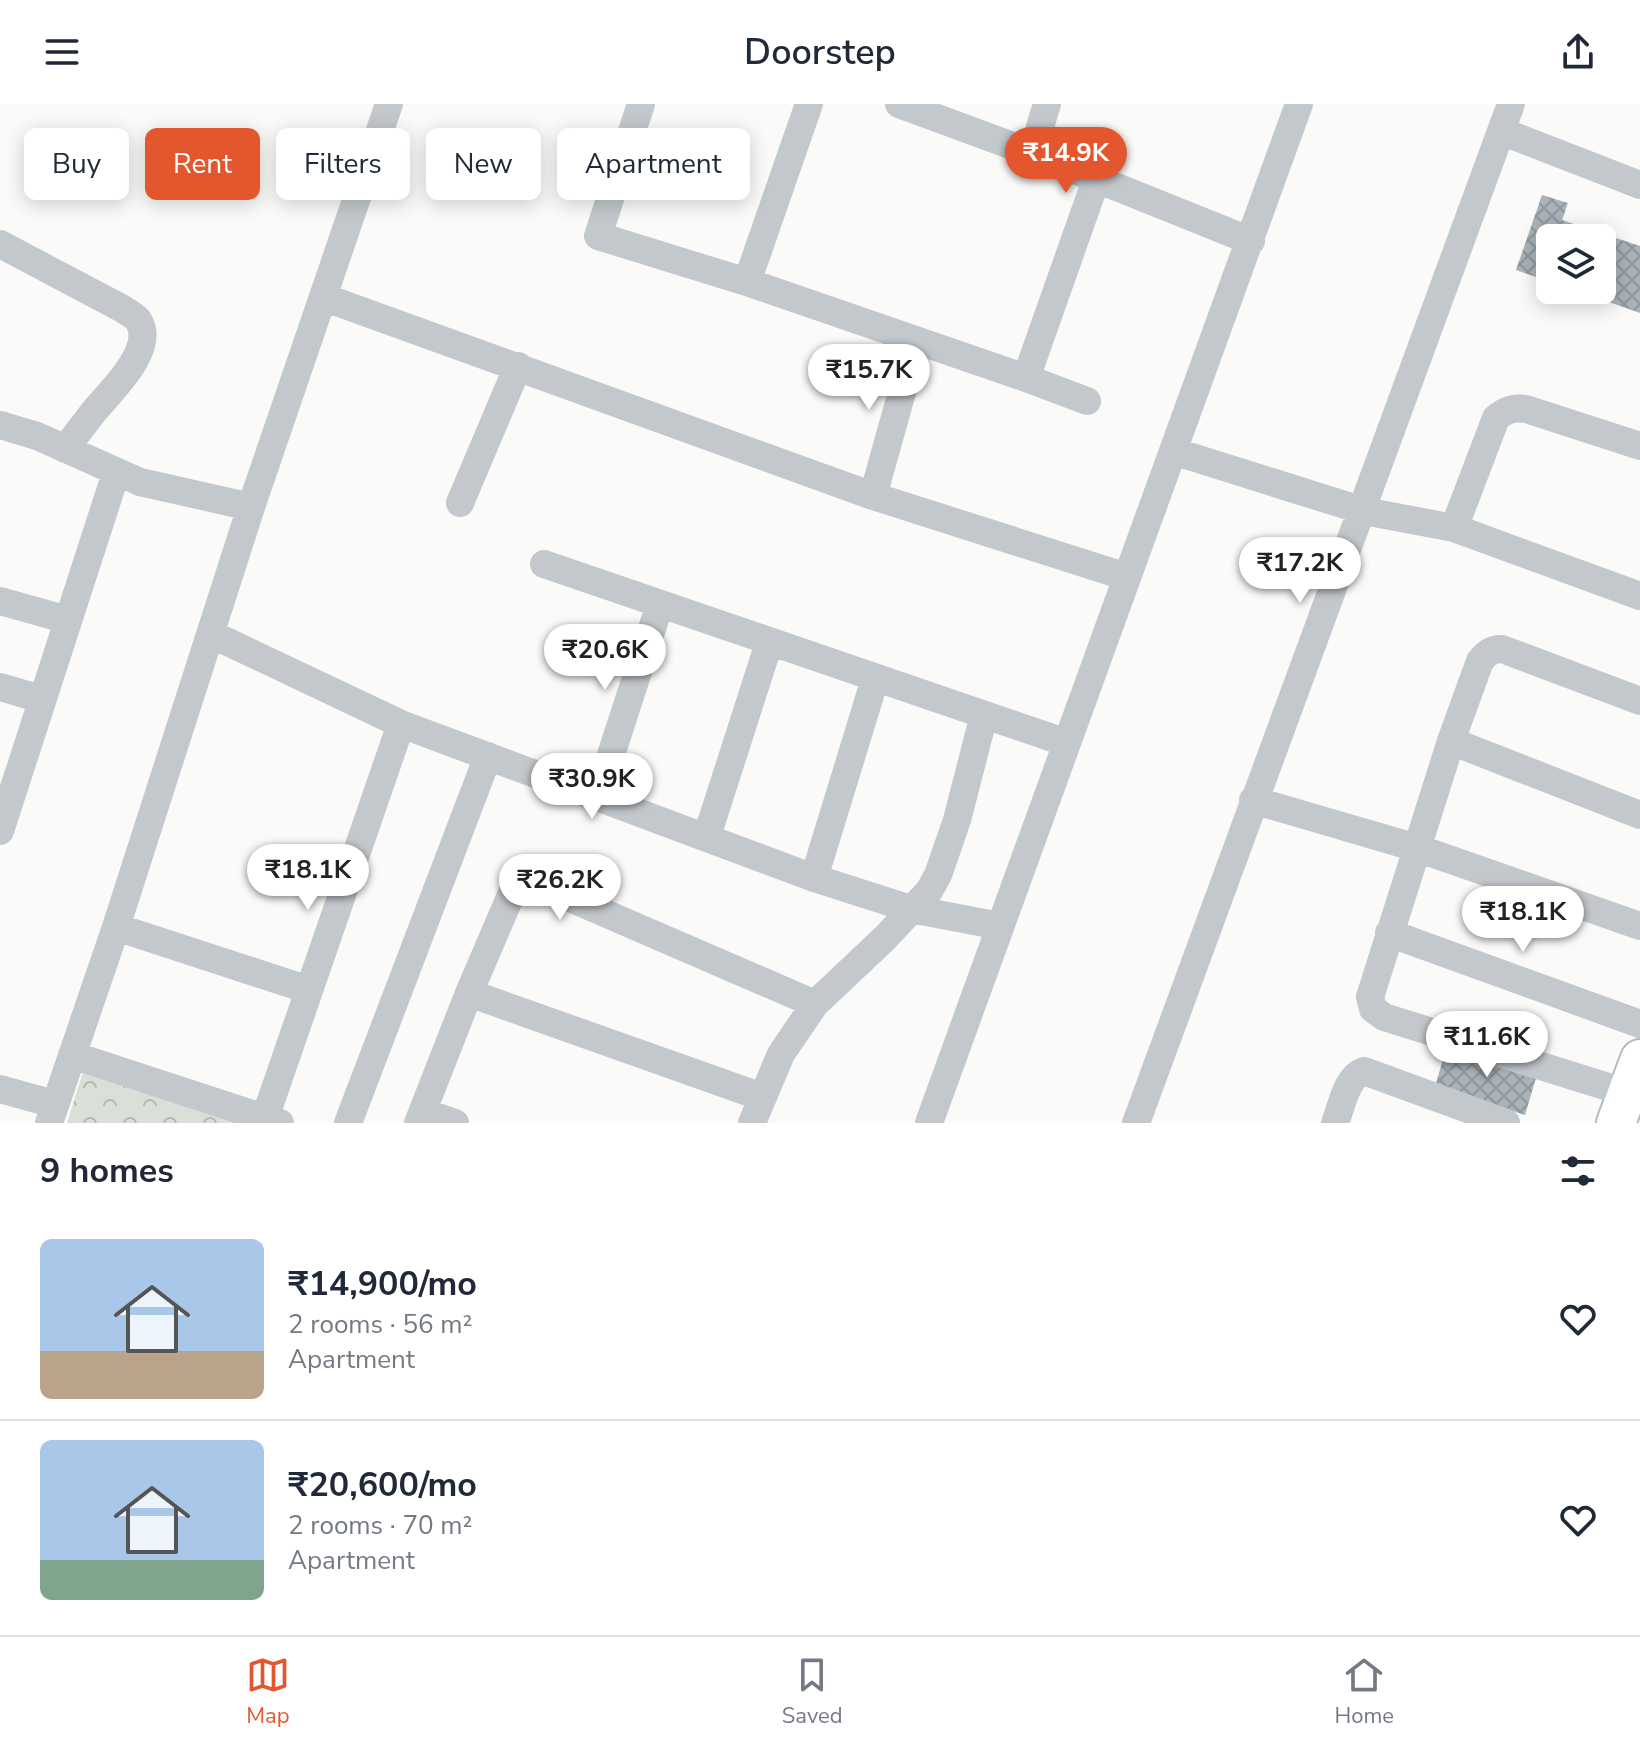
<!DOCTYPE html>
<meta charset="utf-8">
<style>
:root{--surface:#fff;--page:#f6f6f7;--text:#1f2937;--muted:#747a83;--line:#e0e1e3;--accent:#e4572e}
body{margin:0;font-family:"Nunito Sans",sans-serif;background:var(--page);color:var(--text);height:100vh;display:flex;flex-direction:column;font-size:30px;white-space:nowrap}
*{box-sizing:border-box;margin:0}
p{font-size:26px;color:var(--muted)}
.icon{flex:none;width:44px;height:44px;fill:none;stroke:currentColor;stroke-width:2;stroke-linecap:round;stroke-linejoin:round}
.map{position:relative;height:1019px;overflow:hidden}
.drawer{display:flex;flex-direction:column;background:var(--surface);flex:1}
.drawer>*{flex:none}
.hud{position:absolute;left:24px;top:24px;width:800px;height:72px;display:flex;gap:16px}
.fabs{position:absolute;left:1536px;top:120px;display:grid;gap:16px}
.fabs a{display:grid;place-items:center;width:80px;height:80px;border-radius:12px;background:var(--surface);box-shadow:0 4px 20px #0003;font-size:40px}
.price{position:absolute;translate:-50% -68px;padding:0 18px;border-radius:28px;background:#fff;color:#222;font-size:26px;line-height:52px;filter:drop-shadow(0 2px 4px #0008)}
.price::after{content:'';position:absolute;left:50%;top:48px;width:24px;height:18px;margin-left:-12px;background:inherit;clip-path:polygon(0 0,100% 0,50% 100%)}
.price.on{background:var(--accent);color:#fff}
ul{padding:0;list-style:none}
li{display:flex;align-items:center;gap:24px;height:200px;padding:0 40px}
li+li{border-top:2px solid var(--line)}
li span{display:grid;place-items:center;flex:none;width:224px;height:160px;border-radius:12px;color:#555}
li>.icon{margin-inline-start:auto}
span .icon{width:96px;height:96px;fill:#fffc;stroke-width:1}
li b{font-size:34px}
h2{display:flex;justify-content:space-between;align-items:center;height:96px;padding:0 40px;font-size:34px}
.pill{padding:0 28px;border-radius:12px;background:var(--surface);box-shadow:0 4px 20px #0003;font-size:28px;line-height:72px}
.pill.on{background:var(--accent);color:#fff}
header{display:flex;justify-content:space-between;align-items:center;height:104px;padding:0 40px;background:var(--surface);font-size:36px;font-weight:600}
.tab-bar{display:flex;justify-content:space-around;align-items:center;height:112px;border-top:2px solid var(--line);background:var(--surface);font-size:22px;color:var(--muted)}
.tab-bar a{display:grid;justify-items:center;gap:4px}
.tab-bar .on{color:var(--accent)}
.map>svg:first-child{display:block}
.park{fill:url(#park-crowns)}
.building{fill:url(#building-cross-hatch)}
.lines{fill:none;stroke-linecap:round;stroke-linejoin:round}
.secondary-casing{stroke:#b3babf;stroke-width:42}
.street{stroke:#c3c8cc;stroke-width:28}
.secondary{stroke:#fff;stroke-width:38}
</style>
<header><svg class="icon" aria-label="menu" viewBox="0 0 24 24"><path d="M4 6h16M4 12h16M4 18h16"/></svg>Doorstep<svg class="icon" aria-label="share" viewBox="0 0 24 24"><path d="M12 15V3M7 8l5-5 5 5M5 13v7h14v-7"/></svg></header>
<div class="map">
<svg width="1640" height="1019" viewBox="0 0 1640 1019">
<defs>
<pattern id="park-crowns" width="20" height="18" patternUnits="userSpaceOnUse" patternTransform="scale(2)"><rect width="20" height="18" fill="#dadfd7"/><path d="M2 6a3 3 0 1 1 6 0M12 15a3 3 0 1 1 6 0" fill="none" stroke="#b4b9b4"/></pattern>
<pattern id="building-cross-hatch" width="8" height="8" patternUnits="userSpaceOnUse" patternTransform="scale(2)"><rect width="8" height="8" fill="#aab3b9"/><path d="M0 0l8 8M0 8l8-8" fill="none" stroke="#8e969c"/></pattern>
</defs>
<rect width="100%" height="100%" fill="#fafaf8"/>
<path class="park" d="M87 955 286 1019H67Z"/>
<path class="building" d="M1542 91 1568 99 1562 116 1640 142V209L1575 186H1602V134H1550V178L1516 166Z
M1448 939 1538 967 1525 1011 1435 982Z"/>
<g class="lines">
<defs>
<path id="secondary" d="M1616 1019 1640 955"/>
</defs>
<use href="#secondary" class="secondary-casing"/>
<path class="street" d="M641 0 598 132 747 178 1026 274 1087 297
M899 0 1032 49 1251 137
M1501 27 1640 81
M1032 49 1047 0
M0 140 123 205C127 208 135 212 138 216 157 244 111 287 95 306 85 319 75 332 65 345
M747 178 809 0
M323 193 873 392 1127 473
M1026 274 1096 76
M0 321 37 332 140 378 251 403
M1173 347 1364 407 1454 424 1640 492
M873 392 916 238
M460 399 518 262
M1454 424 1496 314C1506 306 1513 303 1526 305L1640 342
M544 460 1067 639
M0 497 68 516
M211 530 401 620 814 774 911 805 1000 822
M0 583 41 595
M1640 597 1502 545C1491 545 1487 549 1480 557L1451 637 1370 893 1373 905 1384 913 1640 993
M1451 637 1640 711
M598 691 660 500
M1253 696 1417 744 1640 822
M0 727 116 369
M707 732 769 539
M814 774 875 575
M116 823 309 886
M1389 829 1640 920
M469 889 762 993
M72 951 280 1019
M0 985 54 1000
M423 1008 455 1019
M265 1014 401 620
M49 1019 116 823 251 403 389 0
M348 1019 488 652
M418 1019 469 889 511 791C523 780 534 782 549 785L815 900
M752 1019 781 950 815 900 885 834 929 787 938 771 957 716 984 611
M929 1019 1299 0
M1136 1019 1511 0
M1335 1019C1342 1002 1346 973 1364 967L1506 1019"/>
<use href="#secondary" class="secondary"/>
</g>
</svg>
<div class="fabs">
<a><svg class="icon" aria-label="layers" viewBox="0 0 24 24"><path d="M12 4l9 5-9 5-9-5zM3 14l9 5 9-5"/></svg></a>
</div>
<b class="price on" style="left:1066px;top:91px">₹14.9K</b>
<b class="price" style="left:869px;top:308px">₹15.7K</b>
<b class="price" style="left:1300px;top:501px">₹17.2K</b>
<b class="price" style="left:605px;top:588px">₹20.6K</b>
<b class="price" style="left:592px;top:717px">₹30.9K</b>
<b class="price" style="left:308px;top:808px">₹18.1K</b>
<b class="price" style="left:560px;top:818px">₹26.2K</b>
<b class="price" style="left:1523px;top:850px">₹18.1K</b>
<b class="price" style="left:1487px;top:975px">₹11.6K</b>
<div class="hud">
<a class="pill">Buy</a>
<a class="pill on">Rent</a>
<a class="pill">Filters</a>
<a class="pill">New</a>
<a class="pill">Apartment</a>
</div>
</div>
<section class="drawer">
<h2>9 homes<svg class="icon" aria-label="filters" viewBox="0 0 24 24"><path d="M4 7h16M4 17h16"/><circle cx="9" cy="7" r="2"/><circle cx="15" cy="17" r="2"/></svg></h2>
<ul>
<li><span style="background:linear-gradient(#a9c7e8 70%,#b9a48a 0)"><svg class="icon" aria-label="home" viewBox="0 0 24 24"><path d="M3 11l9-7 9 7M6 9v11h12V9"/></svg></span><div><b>₹14,900/mo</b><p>2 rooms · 56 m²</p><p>Apartment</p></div><svg class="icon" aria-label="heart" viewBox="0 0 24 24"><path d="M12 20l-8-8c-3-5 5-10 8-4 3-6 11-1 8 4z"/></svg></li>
<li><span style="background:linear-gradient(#a9c7e8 75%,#7fa58c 0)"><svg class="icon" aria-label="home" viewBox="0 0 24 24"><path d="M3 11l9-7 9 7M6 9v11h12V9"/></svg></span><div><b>₹20,600/mo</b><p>2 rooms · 70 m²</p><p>Apartment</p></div><svg class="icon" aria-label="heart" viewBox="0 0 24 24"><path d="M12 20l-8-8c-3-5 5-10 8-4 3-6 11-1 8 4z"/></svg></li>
</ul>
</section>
<nav class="tab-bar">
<a class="on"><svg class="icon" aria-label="map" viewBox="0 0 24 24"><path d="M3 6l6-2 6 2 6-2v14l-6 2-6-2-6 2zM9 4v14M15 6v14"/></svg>Map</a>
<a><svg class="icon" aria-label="saved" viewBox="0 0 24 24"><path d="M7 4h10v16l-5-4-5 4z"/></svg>Saved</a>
<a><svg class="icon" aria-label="home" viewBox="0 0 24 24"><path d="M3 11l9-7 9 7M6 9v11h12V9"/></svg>Home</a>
</nav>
